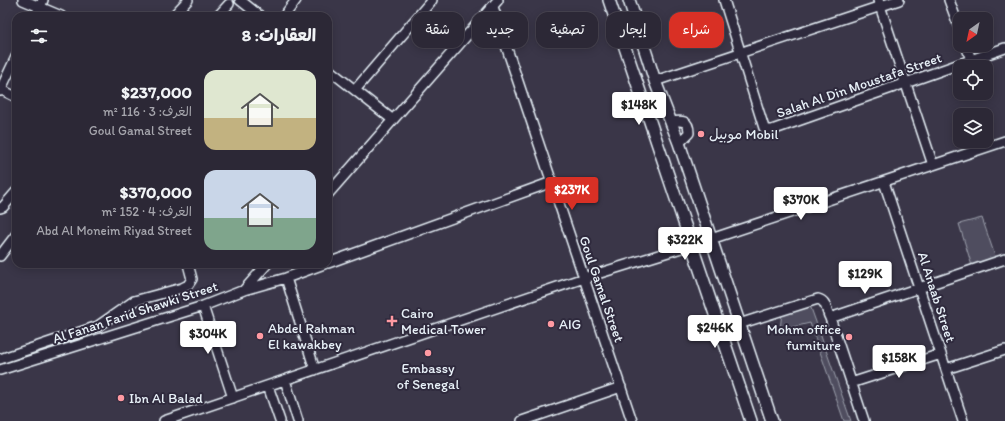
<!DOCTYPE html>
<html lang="ar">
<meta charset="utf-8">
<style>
:root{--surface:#2c2836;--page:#34303e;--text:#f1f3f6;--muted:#a6a6ad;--line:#484451;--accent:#d93025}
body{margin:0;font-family:Itim,"Playpen Sans Arabic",sans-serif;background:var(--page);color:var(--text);direction:rtl;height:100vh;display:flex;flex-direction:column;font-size:15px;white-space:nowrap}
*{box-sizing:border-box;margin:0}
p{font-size:13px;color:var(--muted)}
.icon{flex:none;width:22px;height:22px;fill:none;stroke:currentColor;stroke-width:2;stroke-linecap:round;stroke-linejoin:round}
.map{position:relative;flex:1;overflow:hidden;direction:ltr}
.sheet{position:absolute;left:12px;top:12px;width:320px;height:256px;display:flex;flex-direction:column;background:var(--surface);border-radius:12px;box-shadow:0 2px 10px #0003,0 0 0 1px var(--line);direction:rtl}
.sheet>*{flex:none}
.top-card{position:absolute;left:344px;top:12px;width:380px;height:36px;direction:rtl;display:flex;gap:8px}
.needle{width:26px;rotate:213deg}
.fabs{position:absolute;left:953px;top:12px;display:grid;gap:8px}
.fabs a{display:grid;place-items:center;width:40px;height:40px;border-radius:8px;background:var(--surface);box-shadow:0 2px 10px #0003,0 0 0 1px var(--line);font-size:20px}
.price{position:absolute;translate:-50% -34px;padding:0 9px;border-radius:4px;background:#fff;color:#222;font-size:13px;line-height:26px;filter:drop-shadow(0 1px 2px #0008)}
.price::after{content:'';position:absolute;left:50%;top:24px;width:12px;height:9px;margin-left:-6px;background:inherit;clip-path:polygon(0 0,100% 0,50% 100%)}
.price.active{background:var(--accent);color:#fff}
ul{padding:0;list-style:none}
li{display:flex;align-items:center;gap:12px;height:100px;padding:0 16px}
li span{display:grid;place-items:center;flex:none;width:112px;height:80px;border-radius:12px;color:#555}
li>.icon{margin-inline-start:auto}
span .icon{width:48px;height:48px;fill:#fffc;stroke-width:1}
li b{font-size:17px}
h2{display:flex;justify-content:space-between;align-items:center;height:48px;padding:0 16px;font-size:17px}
.tag{padding:0 14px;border-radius:12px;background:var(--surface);box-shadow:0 2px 10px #0003,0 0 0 1px var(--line);font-size:14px;line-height:36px}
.tag.active{background:var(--accent);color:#fff}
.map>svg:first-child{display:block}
.green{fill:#504e5f;stroke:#9ca0ac}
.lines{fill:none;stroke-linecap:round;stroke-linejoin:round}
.minor-casing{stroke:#e8f1f8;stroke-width:12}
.major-casing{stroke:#e8f1f8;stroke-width:14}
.minor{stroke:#2f2a3d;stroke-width:9}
.major{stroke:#2f2a3d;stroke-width:11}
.poi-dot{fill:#ff9aa2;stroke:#2f2a3d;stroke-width:1.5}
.labels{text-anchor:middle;stroke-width:4;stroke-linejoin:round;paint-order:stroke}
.street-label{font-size:14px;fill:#e8f1f8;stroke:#2f2a3d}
.poi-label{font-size:14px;fill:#e8f1f8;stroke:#2f2a3d;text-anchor:start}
</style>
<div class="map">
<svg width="1005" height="421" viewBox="0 0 1005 421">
<rect width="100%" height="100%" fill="#3a3648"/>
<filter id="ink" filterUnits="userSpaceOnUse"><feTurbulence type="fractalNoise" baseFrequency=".025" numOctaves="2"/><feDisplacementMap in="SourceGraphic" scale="8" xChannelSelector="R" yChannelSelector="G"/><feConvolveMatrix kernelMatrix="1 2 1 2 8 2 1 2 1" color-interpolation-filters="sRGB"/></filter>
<g filter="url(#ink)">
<path class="green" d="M982 218 996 259 972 266 959 224Z
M808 306 811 308 851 421H844L810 323 780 330 782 312Z"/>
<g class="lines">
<defs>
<path id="minor" d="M23 0 61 16
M240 0 260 16
M724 0 764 128 767 130H772L1005 48
M878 0 933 165
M949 0 960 30
M493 7 632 421
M36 16 43 0
M173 16 188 0
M218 16 229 4
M284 16 296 0
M966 45 971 60
M328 69 393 120
M655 81 899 0
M0 89 16 97
M355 90 432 0
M0 91 16 57
M671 122C682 120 689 120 689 133L679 143
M884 182 963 421
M328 194 498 0
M0 208 3 207 16 192
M711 239 1005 141
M0 256 16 235
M328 263 552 182
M286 278 315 370
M244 290 267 264
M203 306 233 398
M830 318 864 421
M739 324 818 299C827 301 826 311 830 318L1005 259
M0 359 98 326 134 301 182 288 188 285 192 279 188 264
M946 369 1005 350
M0 370 203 306 244 290 286 278 324 264
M285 380 298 421
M851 383 941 354
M268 386 280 421
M164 421 584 278 691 245
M522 421 621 387"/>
<path id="major" d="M609 0 751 421
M629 0 655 81 679 143 772 421
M691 245 711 239"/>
</defs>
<use href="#minor" class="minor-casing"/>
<use href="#major" class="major-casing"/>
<use href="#minor" class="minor"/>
<use href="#major" class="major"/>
</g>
</g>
<g class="poi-dot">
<circle cx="701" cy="134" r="4"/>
<path d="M390 315h4v4h4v4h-4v4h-4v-4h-4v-4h4z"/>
<circle cx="551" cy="324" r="4"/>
<circle cx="260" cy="336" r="4"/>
<circle cx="849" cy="337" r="4"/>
<circle cx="428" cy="353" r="4"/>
<circle cx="121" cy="398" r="4"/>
</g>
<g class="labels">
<g class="street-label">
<text transform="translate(859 85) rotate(-19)" y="5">Salah Al Din Moustafa Street</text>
<text transform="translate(602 289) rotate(71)" y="5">Goul Gamal Street</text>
<text transform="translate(937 297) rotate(72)" y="5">Al Anaab Street</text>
<text transform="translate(135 312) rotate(-18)" y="5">Al Fanan Farid Shawki Street</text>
</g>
<g class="poi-label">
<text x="709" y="139">موبيل Mobil</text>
<text x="401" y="318">Cairo<tspan x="401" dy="16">Medical Tower</tspan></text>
<text x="559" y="329">AIG</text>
<text x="268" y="333">Abdel Rahman<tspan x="268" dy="16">El kawakbey</tspan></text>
<text x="841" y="334" text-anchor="end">Mohm office<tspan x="841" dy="16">furniture</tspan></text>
<text x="428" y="373" text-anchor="middle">Embassy<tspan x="428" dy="16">of Senegal</tspan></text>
<text x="129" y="403">Ibn Al Balad</text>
</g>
</g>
</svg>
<div class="fabs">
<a><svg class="needle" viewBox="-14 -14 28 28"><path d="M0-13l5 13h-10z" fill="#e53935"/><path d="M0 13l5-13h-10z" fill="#a6a6ad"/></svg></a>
<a><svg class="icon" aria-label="locate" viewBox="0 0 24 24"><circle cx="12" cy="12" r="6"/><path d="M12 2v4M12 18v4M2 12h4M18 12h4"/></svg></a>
<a><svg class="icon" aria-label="layers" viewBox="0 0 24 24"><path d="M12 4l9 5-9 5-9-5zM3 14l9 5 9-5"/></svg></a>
</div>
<b class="price" style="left:639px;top:126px">$148K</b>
<b class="price active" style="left:572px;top:211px">$237K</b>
<b class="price" style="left:801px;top:221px">$370K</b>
<b class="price" style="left:685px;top:261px">$322K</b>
<b class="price" style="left:865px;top:295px">$129K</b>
<b class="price" style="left:715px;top:349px">$246K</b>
<b class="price" style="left:208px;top:355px">$304K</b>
<b class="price" style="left:899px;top:379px">$158K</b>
<div class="top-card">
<a class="tag active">شراء</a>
<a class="tag">إيجار</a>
<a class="tag">تصفية</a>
<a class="tag">جديد</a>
<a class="tag">شقة</a>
</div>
<section class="sheet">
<h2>العقارات: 8<svg class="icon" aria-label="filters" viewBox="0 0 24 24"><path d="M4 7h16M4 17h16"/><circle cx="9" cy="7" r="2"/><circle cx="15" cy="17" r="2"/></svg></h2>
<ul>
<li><span style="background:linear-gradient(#dfe7d0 60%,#c2b280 0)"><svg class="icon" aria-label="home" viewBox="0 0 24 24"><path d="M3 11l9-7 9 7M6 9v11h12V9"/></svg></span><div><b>$237,000</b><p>الغرف: 3 · 116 m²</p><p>Goul Gamal Street</p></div></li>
<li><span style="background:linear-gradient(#c9d6e8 60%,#7fa58c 0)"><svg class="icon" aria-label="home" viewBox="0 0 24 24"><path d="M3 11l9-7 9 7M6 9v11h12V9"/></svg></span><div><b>$370,000</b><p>الغرف: 4 · 152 m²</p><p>Abd Al Moneim Riyad Street</p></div></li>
</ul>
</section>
</div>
